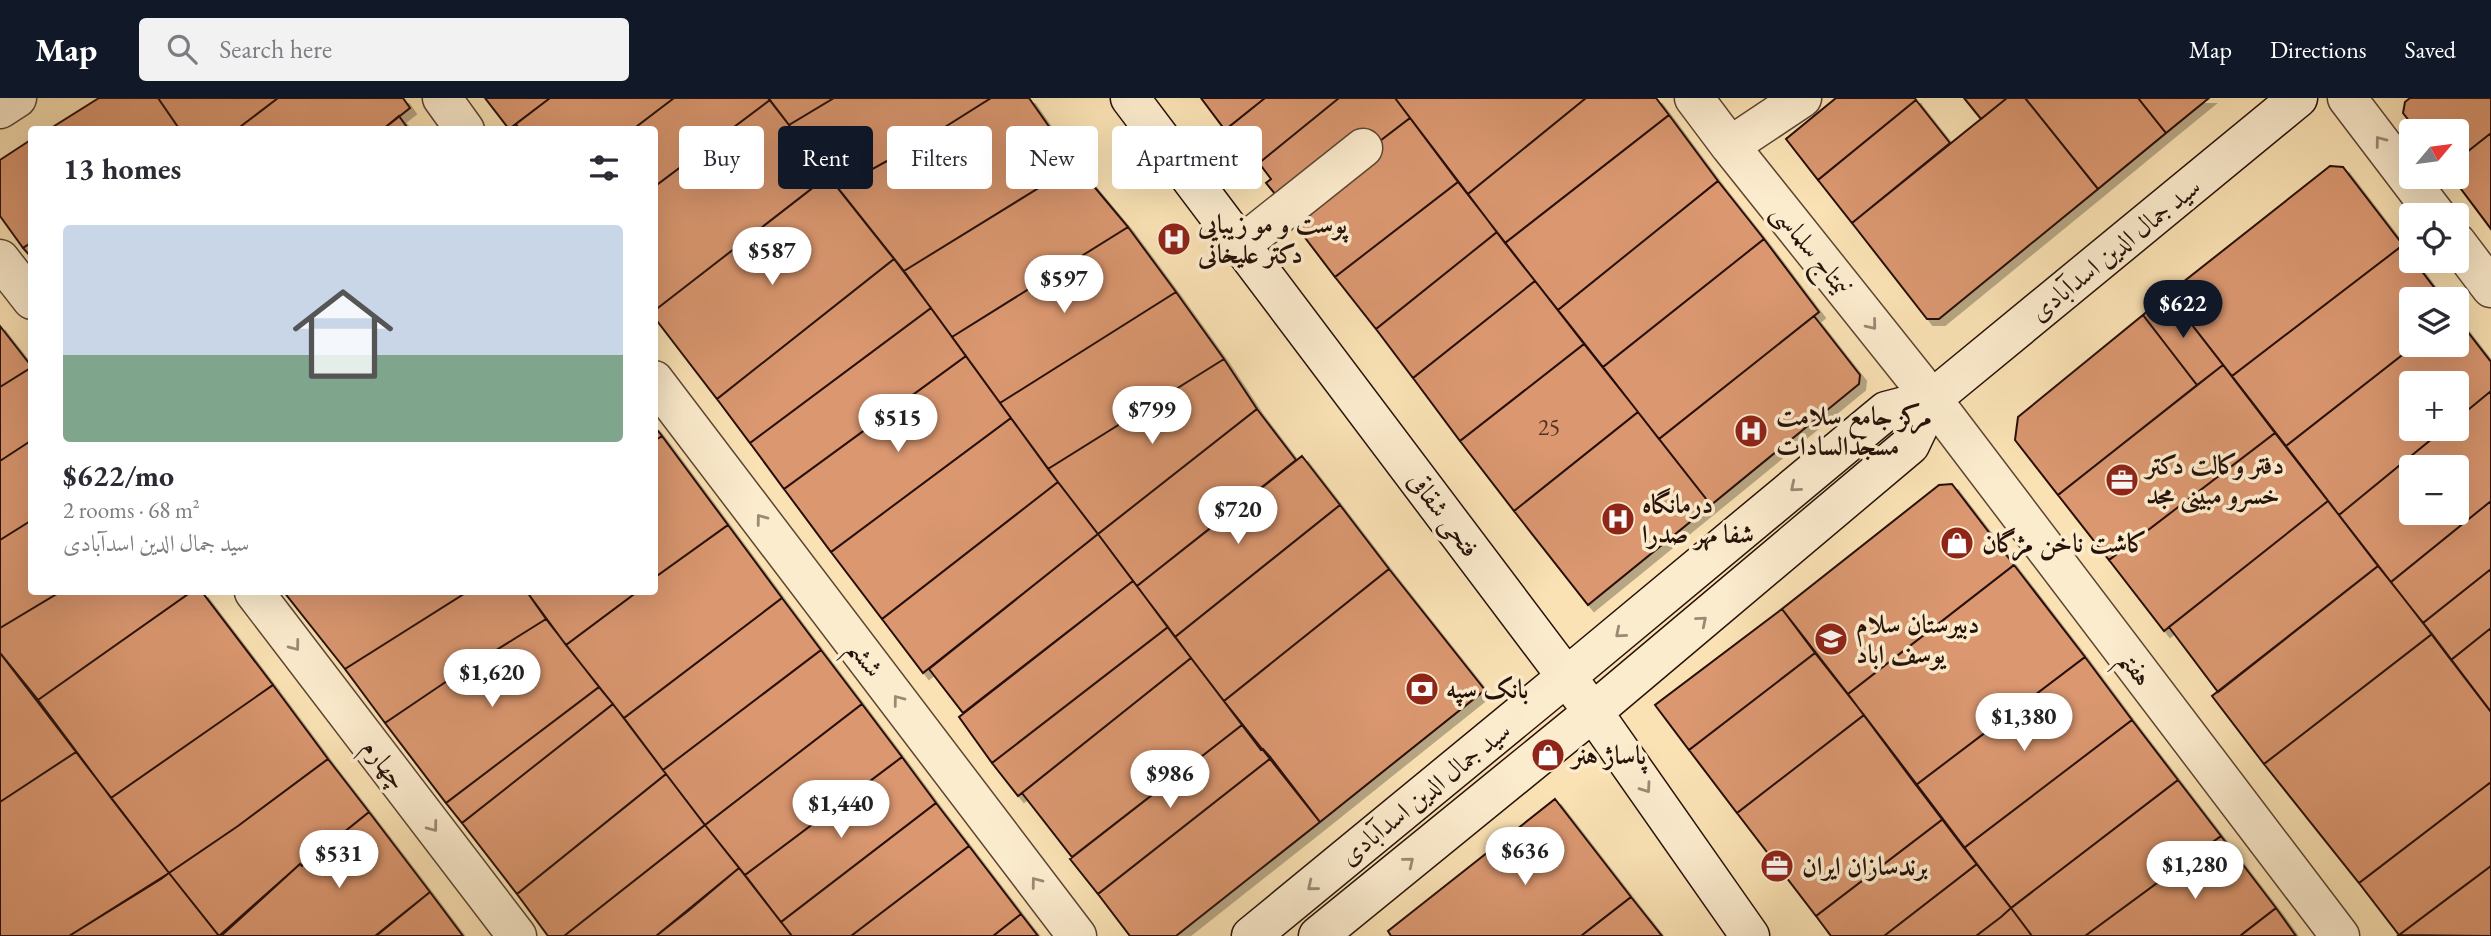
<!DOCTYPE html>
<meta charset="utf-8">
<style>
:root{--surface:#fff;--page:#f2f2f3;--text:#2b2b33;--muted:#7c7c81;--accent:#111827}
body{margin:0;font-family:"EB Garamond",Amiri,serif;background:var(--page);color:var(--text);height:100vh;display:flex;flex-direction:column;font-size:26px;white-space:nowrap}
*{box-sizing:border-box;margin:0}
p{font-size:23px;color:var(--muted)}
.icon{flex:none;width:38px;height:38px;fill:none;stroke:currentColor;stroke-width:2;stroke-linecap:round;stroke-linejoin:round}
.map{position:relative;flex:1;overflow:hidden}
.panel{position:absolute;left:28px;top:28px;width:630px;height:469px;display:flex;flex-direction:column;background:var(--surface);border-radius:7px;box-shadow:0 7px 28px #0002}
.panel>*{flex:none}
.hud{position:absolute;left:679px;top:28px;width:665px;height:63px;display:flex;gap:14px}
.needle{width:46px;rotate:61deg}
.buttons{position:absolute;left:2399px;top:21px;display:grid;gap:14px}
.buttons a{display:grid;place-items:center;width:70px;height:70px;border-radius:7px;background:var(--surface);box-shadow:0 7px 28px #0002;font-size:35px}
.price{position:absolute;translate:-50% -60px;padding:0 16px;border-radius:24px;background:#fff;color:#222;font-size:23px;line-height:46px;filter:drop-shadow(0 2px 4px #0008)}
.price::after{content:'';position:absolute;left:50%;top:42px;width:21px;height:16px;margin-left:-10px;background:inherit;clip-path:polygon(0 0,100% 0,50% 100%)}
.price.current{background:var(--accent);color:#fff}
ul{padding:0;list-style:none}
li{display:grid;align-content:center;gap:14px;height:371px;padding:0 35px}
li span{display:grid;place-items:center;height:217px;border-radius:7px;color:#555}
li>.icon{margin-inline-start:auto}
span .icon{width:126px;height:126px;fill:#fffc;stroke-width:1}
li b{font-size:30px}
h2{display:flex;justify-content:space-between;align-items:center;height:84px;padding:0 35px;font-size:30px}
.chip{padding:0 24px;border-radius:7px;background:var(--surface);box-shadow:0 7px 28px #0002;font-size:24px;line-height:63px}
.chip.current{background:var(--accent);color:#fff}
header{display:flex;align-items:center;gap:42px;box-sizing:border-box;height:98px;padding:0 35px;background:var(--accent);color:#fff}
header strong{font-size:33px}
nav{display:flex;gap:38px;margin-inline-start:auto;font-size:24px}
.search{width:490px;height:63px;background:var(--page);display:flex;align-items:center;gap:18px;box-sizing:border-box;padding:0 24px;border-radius:7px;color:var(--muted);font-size:26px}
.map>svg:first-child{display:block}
.building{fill:#da9770;stroke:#271108;stroke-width:2;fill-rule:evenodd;filter:url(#shadow)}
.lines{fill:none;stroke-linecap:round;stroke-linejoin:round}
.street-casing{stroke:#5c4533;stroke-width:41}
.secondary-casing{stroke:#271108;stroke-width:41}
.street{stroke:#fcecce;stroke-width:38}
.secondary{stroke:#fcecce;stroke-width:38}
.oneway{stroke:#9c8975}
.labels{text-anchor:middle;stroke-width:7;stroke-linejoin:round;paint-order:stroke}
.number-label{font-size:23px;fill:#543222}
.poi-label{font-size:26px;font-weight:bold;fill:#271108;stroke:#fcecce;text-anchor:start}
.street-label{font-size:26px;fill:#271108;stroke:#fcecce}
</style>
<header>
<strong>Map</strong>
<div class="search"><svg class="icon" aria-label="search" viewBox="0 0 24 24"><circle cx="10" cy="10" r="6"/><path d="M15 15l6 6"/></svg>Search here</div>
<nav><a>Map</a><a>Directions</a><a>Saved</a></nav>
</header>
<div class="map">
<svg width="2491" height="838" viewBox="0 0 2491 838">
<defs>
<filter id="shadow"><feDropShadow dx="6" dy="6" stdDeviation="0" flood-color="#0004"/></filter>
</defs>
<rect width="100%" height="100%" fill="#fae2b4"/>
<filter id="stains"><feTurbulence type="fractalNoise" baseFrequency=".00286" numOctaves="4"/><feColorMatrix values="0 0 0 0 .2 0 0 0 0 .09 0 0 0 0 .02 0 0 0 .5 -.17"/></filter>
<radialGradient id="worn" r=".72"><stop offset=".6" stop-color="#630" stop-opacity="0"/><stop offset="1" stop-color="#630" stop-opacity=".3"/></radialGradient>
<path class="building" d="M99 0H158L180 32H48Z
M158 0H278L236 32H180Z
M278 0H403L410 10 382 32H236Z
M485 0H550L509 31Z
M550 0H674L632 32H520L516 26Z
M674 0H768L770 2 654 89V32H632Z
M768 0H834L789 27Z
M834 0H991L918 46 838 90 789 27Z
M991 0H1029L1076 67 904 173 838 90 918 46Z
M1201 0H1265L1225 32Z
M1265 0H1339L1259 65 1248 51 1243 55 1225 32Z
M1339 0H1395L1410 20 1368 52 1284 107 1266 85 1271 81 1259 65Z
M1395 0H1586L1468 96Z
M1586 0H1656L1669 17 1505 145 1468 96Z
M1836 0H1915L1916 2 1818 82 1786 41Z
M1964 0H2007L1981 21Z
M2007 0H2025L2098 91 1939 221H1927L1852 125Z
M2025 0H2138L2166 35 2098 91Z
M2138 0H2209L2166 35Z
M2410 0H2491V35L2457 62V33H2417L2403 15 2405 4Z
M770 2 828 78 654 213V89Z
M1916 2 1950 45 1852 125 1818 82Z
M1669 17 1718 83 1558 212 1505 145Z
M399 18 409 32H382Z
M1410 20 1458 84 1335 179 1293 124 1307 99Z
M2491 35V131L2452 79H2457V62Z
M32 41V144L23 150 0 118V62Z
M1076 67 1128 129 952 239 904 173Z
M2330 68 2343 69 2403 147 2232 278 2168 196Z
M828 78 894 161 717 301 654 219V213Z
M1718 83 1764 141 1603 269 1558 212Z
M1458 84 1497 134 1376 231 1335 179Z
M1128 129 1176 194 1000 305 952 239Z
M1497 134 1535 183 1413 280 1376 231Z
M1764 141 1819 214 1659 341 1603 269Z
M32 144V160L23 150Z
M2403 147 2412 159V163H2414L2443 201H2412V247H2415L2286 348 2232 278Z
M894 161 931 210 750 345 717 301Z
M1535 183 1584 246 1460 343 1413 280Z
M1176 194 1224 261 1048 371 1000 305Z
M2168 196 2223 267 2197 287 2143 217Z
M931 210 966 258 784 391 750 345Z
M2143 217 2197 287 2058 397 2015 342 2018 319Z
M1814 218 1860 277 1859 286 1711 407 1659 341Z
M2457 220 2491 264V293L2457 321V285H2412V331H2444L2339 417 2286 348 2415 247H2457Z
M0 228 32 269 0 289Z
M1584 246 1638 314 1514 413 1460 343Z
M966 258 1011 320 831 454 784 391Z
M1224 261 1257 311 1098 436 1048 371Z
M2223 267 2275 335 2109 462 2058 397Z
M32 269V342L0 363V289Z
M2491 293V403L2391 484 2339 417 2444 331H2457V321ZM2412 369H2457V415H2412Z
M1257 311 1296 362 1137 488 1098 436Z
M1638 314 1711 407 1588 507 1514 413Z
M1011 320 1058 384 882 521 831 454Z
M654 328 662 338 654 343Z
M2275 335 2328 403 2164 533 2109 462Z
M662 338 728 427 654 480V343Z
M32 342V422L0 442V363Z
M1302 358 1340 407 1175 539 1137 488Z
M1058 384 1098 436 923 575 882 521Z
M1952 386 2014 467 1848 596 1782 511 1939 387Z
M2328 403 2378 468 2218 594 2169 529Z
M2491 403V471L2423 525 2391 484Z
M1340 407 1389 471 1224 603 1175 539Z
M32 422V494H60L0 530V442Z
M728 427 782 500 624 620 566 547 637 494H654V480Z
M1098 436 1133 483 963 615 929 571Z
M2014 467 2085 559 1916 687 1848 596Z
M2378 468 2432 536 2264 666 2212 598Z
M1389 471 1485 592 1320 724 1224 603Z
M2491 471V530L2451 562 2423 525Z
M1133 483 1168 529 992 665 959 619Z
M60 494H191L38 602 0 555V530Z
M191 494H202L273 587 111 700 38 602Z
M284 494H467L345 571Z
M467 494H527L546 521 450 581 385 625 345 571Z
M527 494H637L566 547Z
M782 500 821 552 663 672 624 620Z
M1782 511 1815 555 1689 652 1655 607Z
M546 521 599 589 446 705 385 625 450 581Z
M1168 529 1191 560 1018 698 992 665Z
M2491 530V614L2451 562Z
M2432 536 2491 614V684L2359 785 2264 666Z
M821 552 862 606 705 727 663 672Z
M0 555 76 654 0 704Z
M1815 555 1864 617 1737 715 1689 652Z
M2085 559 2132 622 1964 750 1916 687Z
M1191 560 1242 627 1072 759 1022 695Z
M273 587 328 661 238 728 169 775 111 700Z
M599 589 613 606 462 725 446 705Z
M613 606 666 676 517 796 462 725Z
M862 606 902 659 745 777 705 727Z
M1864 617 1943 721 1816 818 1737 715Z
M2132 622 2178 682 2011 810 1964 750Z
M1242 627 1261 652 1263 651 1271 660 1098 796 1070 761Z
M76 654 169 775 69 838H0V704Z
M902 659 936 705 781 824 745 777Z
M1271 660 1320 724 1176 838H1130L1098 796Z
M328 661 369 714 302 768 300 766 219 838 169 775 238 728Z
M666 676 705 727 564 838H548L517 796Z
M2178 682 2221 738 2085 838H2032L2011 810Z
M2491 684V768L2399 837 2359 785Z
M1555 701 1631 799 1581 838H1391L1388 833Z
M936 705 969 748 851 838H792L781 824Z
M369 714 430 794 375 838H221L300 766 302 768Z
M1943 721 1977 766 1884 838H1831L1816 818Z
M705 727 739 770 656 838H564Z
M2221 738 2276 810 2240 838H2085Z
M969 748 1021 816 993 838H851Z
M1977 766 2011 810 2001 819 1976 838H1884Z
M2491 768V838L2399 837 2452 797Z
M739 770 792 838H656L688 813Z
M169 775 219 838H69L161 781Z
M430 794 463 838H375H376Z
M1631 799 1662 838H1581L1591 830Z
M2011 810 2032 838H1976L2001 819Z
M2276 810 2296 838H2240L2246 833Z
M1021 816 1038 838H993Z"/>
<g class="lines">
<defs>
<path id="street" d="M442 0 465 32
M1694 0 1730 48 1932 301 2340 838
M2347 0 2436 117
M0 11 17 0
M1730 48 1802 0
M2457 145 2491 190
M1241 147 1363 50
M0 161 32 202
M654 282 1077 838
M254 494 517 838"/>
<path id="secondary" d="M1130 0 1593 614 1750 838
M1251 838 1566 579 1886 313 1932 301 2298 0
M1318 838 1593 614 1910 347 1932 301"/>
</defs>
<use href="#street" class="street-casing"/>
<use href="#secondary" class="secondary-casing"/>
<use href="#street" class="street"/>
<use href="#secondary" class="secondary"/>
</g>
<defs><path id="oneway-chevron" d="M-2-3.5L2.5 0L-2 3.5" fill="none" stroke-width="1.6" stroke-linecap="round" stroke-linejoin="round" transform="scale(1.75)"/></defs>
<g class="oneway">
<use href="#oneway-chevron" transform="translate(2380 43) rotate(-127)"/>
<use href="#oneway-chevron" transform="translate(1872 227) rotate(51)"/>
<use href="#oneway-chevron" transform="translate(1795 389) rotate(140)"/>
<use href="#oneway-chevron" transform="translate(761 421) rotate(-127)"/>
<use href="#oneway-chevron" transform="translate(1702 523) rotate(-40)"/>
<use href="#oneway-chevron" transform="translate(1620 535) rotate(140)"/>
<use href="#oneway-chevron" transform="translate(295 548) rotate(53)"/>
<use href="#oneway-chevron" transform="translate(898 602) rotate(-127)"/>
<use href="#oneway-chevron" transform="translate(1646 690) rotate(55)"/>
<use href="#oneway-chevron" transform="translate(433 729) rotate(53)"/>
<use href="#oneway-chevron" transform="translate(1409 764) rotate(-39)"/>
<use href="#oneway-chevron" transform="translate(1036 784) rotate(-127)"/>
<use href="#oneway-chevron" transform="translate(1312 788) rotate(141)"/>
</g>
<defs>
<symbol id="hospital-disc" viewBox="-11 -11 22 22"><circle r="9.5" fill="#8f2418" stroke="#fcecce"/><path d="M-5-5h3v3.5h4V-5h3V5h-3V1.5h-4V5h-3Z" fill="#fff"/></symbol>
<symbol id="office-disc" viewBox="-11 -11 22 22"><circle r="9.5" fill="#8f2418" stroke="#fcecce"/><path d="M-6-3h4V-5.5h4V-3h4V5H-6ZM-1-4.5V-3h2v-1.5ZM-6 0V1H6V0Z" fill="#fff"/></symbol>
<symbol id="shop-disc" viewBox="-11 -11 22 22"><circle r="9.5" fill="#8f2418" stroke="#fcecce"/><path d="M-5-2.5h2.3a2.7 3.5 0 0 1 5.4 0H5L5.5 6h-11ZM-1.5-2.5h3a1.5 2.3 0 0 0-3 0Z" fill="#fff"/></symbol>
<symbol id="school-disc" viewBox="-11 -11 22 22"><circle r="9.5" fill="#8f2418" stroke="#fcecce"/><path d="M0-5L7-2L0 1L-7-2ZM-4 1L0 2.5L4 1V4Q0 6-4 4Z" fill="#fff"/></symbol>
<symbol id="bank-disc" viewBox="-11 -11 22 22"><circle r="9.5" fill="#8f2418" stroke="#fcecce"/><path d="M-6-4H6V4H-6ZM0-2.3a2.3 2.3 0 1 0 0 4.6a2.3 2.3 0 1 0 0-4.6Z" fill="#fff"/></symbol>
</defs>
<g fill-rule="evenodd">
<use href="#hospital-disc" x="1155" y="122" width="38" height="38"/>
<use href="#hospital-disc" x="1732" y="314" width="38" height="38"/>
<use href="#office-disc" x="2103" y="363" width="38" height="38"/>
<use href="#hospital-disc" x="1599" y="402" width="38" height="38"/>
<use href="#shop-disc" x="1938" y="426" width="38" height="38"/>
<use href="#school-disc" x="1812" y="522" width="38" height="38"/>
<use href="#bank-disc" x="1403" y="572" width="38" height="38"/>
<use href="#shop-disc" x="1529" y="638" width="38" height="38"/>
<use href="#office-disc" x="1758" y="749" width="38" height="38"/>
</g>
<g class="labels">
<g class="number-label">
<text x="1549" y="337">25</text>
</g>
<g class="poi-label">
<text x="1198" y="135">پوست و مو زیبایی<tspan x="1198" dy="30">دکتر علیخانی</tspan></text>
<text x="1776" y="327">مرکز جامع سلامت<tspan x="1776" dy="30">مسجدالسادات</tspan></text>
<text x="2146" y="376">دفتر وکالت دکتر<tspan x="2146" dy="30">خسرو مبینی مجد</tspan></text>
<text x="1642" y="415">درمانگاه<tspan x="1642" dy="30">شفا مهر صدرا</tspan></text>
<text x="1982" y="454">کاشت ناخن مژگان</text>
<text x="1856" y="535">دبیرستان سلام<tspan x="1856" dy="30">یوسف اباد</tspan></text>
<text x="1446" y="600">بانک سپه</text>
<text x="1572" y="666">پاساژ هنر</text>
<text x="1802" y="777">برندسازان ایران</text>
</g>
<g class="street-label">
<text transform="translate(1812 151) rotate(51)" y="9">نیمتاج سلماسی</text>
<text transform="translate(2115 151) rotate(-39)" y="9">سید جمال الدین اسدآبادی</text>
<text transform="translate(1444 416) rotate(53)" y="9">فتحی شقاقی</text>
<text transform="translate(866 560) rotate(53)" y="9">ششم</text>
<text transform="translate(2136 570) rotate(53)" y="9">هفتم</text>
<text transform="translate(385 666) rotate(53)" y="9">چهارم</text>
<text transform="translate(1425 695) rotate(-39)" y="9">سید جمال الدین اسدآبادی</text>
</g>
</g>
<rect width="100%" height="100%" filter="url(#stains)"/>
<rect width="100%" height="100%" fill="url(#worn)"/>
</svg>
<div class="buttons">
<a><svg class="needle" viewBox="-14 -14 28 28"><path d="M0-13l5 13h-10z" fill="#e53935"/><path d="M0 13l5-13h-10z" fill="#7c7c81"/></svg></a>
<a><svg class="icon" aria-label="locate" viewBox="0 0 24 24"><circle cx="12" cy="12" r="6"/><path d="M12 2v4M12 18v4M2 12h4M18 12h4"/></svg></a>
<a><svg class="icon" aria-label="layers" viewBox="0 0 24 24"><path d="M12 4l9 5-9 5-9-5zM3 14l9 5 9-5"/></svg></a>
<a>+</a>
<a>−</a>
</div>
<b class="price" style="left:772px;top:189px">$587</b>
<b class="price" style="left:1064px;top:217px">$597</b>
<b class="price current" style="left:2183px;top:242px">$622</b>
<b class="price" style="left:1152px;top:348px">$799</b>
<b class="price" style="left:898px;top:356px">$515</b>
<b class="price" style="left:1238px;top:448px">$720</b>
<b class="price" style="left:492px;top:611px">$1,620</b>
<b class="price" style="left:2024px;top:655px">$1,380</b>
<b class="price" style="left:1170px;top:712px">$986</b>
<b class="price" style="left:841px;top:742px">$1,440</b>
<b class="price" style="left:1525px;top:789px">$636</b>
<b class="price" style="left:339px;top:792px">$531</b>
<b class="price" style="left:2195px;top:803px">$1,280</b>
<div class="hud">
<a class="chip">Buy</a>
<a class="chip current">Rent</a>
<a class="chip">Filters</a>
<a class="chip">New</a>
<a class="chip">Apartment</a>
</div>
<section class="panel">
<h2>13 homes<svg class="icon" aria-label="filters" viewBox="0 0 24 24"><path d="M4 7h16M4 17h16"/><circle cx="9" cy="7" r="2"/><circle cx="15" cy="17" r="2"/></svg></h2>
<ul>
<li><span style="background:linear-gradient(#c9d6e8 60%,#7fa58c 0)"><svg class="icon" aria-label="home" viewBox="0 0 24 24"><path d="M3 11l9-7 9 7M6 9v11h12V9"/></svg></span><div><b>$622/mo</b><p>2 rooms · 68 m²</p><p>سید جمال الدین اسدآبادی</p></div></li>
</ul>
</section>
</div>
